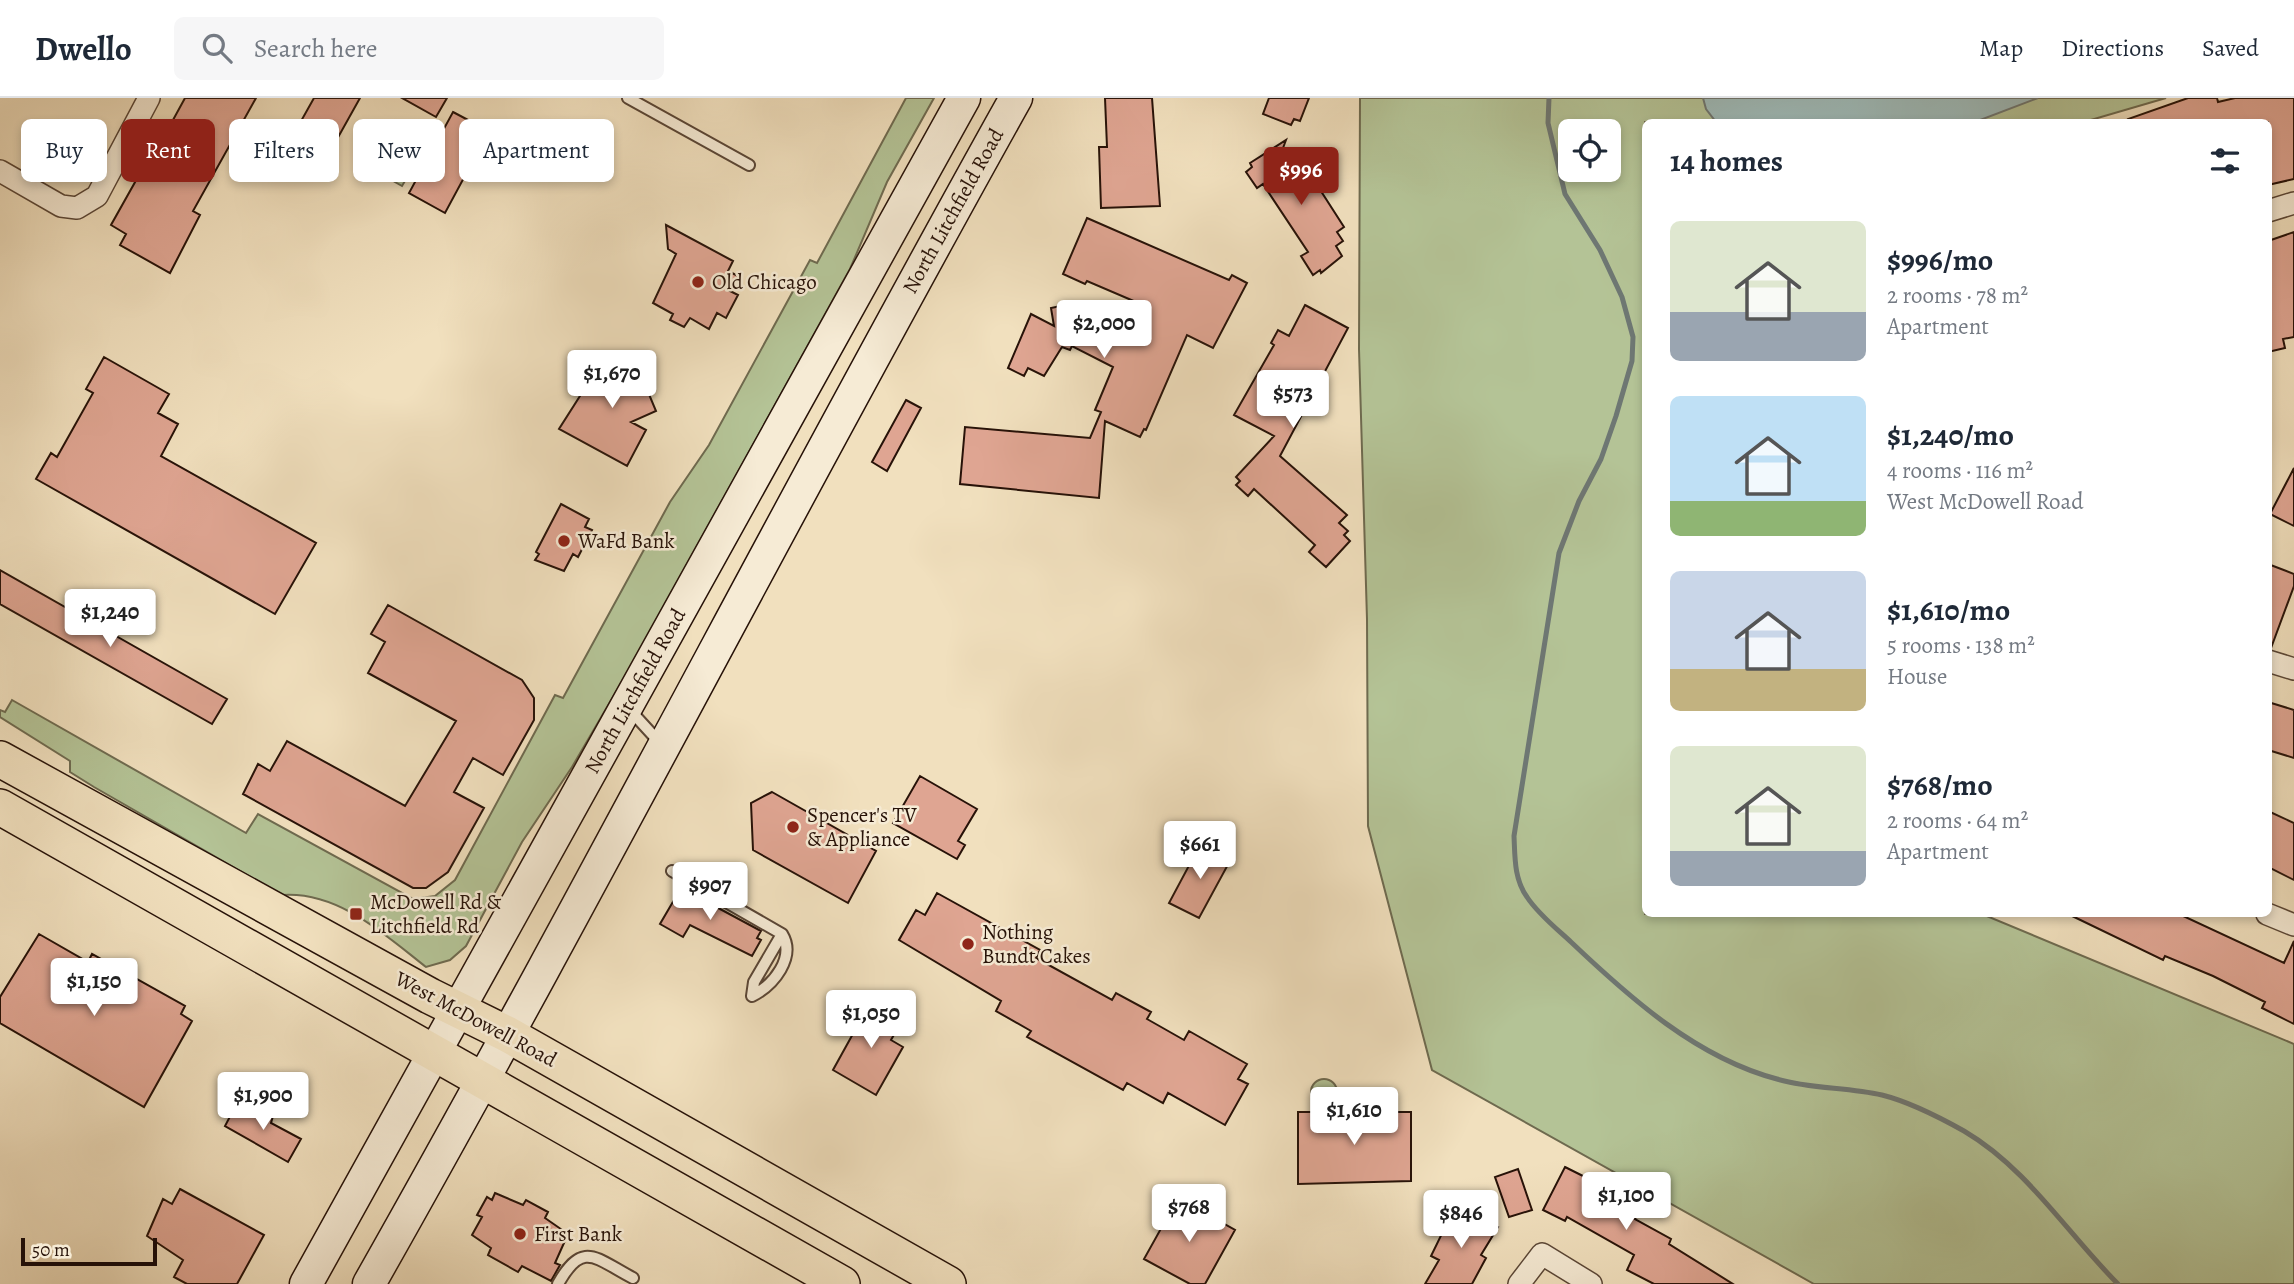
<!DOCTYPE html>
<meta charset="utf-8">
<style>
:root{--surface:#fff;--page:#f6f6f7;--text:#1f2937;--muted:#747a83;--line:#e0e1e3;--accent:#8f2418}
body{margin:0;font-family:Alegreya,serif;background:var(--page);color:var(--text);height:100vh;display:flex;flex-direction:column;font-size:26px;white-space:nowrap}
*{box-sizing:border-box;margin:0}
p{font-size:23px;color:var(--muted)}
.icon{flex:none;width:38px;height:38px;fill:none;stroke:currentColor;stroke-width:2;stroke-linecap:round;stroke-linejoin:round}
.map{position:relative;flex:1;overflow:hidden}
.panel{position:absolute;left:1642px;top:21px;width:630px;height:798px;display:flex;flex-direction:column;background:var(--surface);border-radius:10px;box-shadow:0 4px 10px #0003}
.panel>*{flex:none}
.top-card{position:absolute;left:21px;top:21px;width:665px;height:63px;display:flex;gap:14px}
.controls{position:absolute;left:1558px;top:21px;display:grid;gap:14px}
.controls a{display:grid;place-items:center;width:63px;height:63px;border-radius:10px;background:var(--surface);box-shadow:0 4px 10px #0003;font-size:35px}
.scale{position:absolute;left:21px;bottom:18px;width:136px;box-sizing:border-box;padding-left:7px;border:4px solid #271208;border-top:0;font-size:19px;line-height:24px;white-space:nowrap;color:#271208;-webkit-text-stroke:5px #f6ebd5;paint-order:stroke}
.price{position:absolute;translate:-50% -60px;padding:0 16px;border-radius:7px;background:#fff;color:#222;font-size:23px;line-height:46px;filter:drop-shadow(0 2px 4px #0008)}
.price::after{content:'';position:absolute;left:50%;top:42px;width:21px;height:16px;margin-left:-10px;background:inherit;clip-path:polygon(0 0,100% 0,50% 100%)}
.price.active{background:var(--accent);color:#fff}
ul{padding:0;list-style:none}
li{display:flex;align-items:center;gap:21px;height:175px;padding:0 28px}
li span{display:grid;place-items:center;flex:none;width:196px;height:140px;border-radius:10px;color:#555}
li>.icon{margin-inline-start:auto}
span .icon{width:84px;height:84px;fill:#fffc;stroke-width:1}
li b{font-size:30px}
h2{display:flex;justify-content:space-between;align-items:center;height:84px;padding:0 28px;font-size:30px}
.tag{padding:0 24px;border-radius:10px;background:var(--surface);box-shadow:0 4px 10px #0003;font-size:24px;line-height:63px}
.tag.active{background:var(--accent);color:#fff}
header{display:flex;align-items:center;gap:42px;box-sizing:border-box;height:98px;padding:0 35px;background:var(--surface);border-bottom:2px solid var(--line)}
header strong{font-size:33px}
nav{display:flex;gap:38px;margin-inline-start:auto;font-size:24px}
.search{width:490px;height:63px;background:var(--page);display:flex;align-items:center;gap:18px;box-sizing:border-box;padding:0 24px;border-radius:10px;color:var(--muted);font-size:26px}
.map>svg:first-child{display:block}
.green{fill:#b4c396;stroke:#6e6a4f;stroke-width:2;fill-rule:evenodd}
.water{fill:#9ebbba;stroke:#6e7773;stroke-width:2}
.lines{fill:none;stroke-linecap:round;stroke-linejoin:round}
.stream{stroke:#6e7773;stroke-width:5}
.building{fill:#dfa592;stroke:#271208;stroke-width:2}
.service-casing{stroke:#5a4636;stroke-width:14}
.minor-casing{stroke:#5a4636;stroke-width:24}
.secondary-casing{stroke:#271208;stroke-width:35}
.primary-casing{stroke:#271208;stroke-width:38}
.service{stroke:#f6ebd5;stroke-width:10}
.minor{stroke:#f6ebd5;stroke-width:21}
.secondary{stroke:#f6ebd5;stroke-width:32}
.primary{stroke:#f1e0be;stroke-width:35}
.poi-dot{fill:#8f2418;stroke:#f6ebd5;stroke-width:2.5}
.labels{text-anchor:middle;stroke-width:5;stroke-linejoin:round;paint-order:stroke}
.street-label{font-size:21px;fill:#271208;stroke:#f6ebd5}
.poi-label{font-size:21px;fill:#271208;stroke:#f6ebd5;text-anchor:start}
</style>
<header>
<strong>Dwello</strong>
<div class="search"><svg class="icon" aria-label="search" viewBox="0 0 24 24"><circle cx="10" cy="10" r="6"/><path d="M15 15l6 6"/></svg>Search here</div>
<nav><a>Map</a><a>Directions</a><a>Saved</a></nav>
</header>
<div class="map">
<svg width="2294" height="1186" viewBox="0 0 2294 1186">
<rect width="100%" height="100%" fill="#f1e0be"/>
<filter id="stains"><feTurbulence type="fractalNoise" baseFrequency=".00286" numOctaves="4"/><feColorMatrix values="0 0 0 0 .2 0 0 0 0 .09 0 0 0 0 .02 0 0 0 .5 -.17"/></filter>
<radialGradient id="worn" r=".72"><stop offset=".6" stop-color="#630" stop-opacity="0"/><stop offset="1" stop-color="#630" stop-opacity=".3"/></radialGradient>
<path class="green" d="M906 0H934L887 84 850 171 627 575 572 669 522 744 466 848 450 862 426 869C384 836 338 793 282 797L94 689 70 674V663L0 619V612L5 614 12 602 246 735 258 716 413 801 435 798 455 782 555 597 563 600 670 404 709 347 810 162 817 165Z
M1360 0H2166L2084 24H1645V816H1982L2294 946V1186H1814L1432 972 1368 728 1367 521 1359 251ZM1570 33H1608V72H1570Z
M393 53 415 66 402 88 381 76Z
M1311 994a13 13 0 1 1 26 0a13 13 0 1 1-26 0Z"/>
<path class="water" d="M1703 0H2038L1975 24H1716L1706 11Z"/>
<g class="lines">
<path class="stream" d="M1549 0 1548 25 1565 96 1600 152 1622 199 1633 239 1632 263 1616 318 1601 361 1579 403 1559 455 1514 738C1515 759 1514 781 1527 799 1538 816 1557 831 1571 844 1630 900 1697 960 1777 981 1810 991 1847 989 1882 997 1910 1004 1939 1019 1964 1033 2027 1070 2067 1135 2118 1186"/>
</g>
<path class="building" d="M185 0H256L193 113 200 117 170 175 120 147 126 136 111 127 148 61 145 59 155 41 161 44Z
M314 0H360L331 52 296 32Z
M402 0H447L436 19Z
M1105 0H1152L1160 108 1101 110 1099 49H1107Z
M1269 0H1309L1300 23 1294 21 1291 27 1263 16Z
M2188 0H2217L2218 4 2235 0H2294V81L2268 87V24H2129L2128 21Z
M453 14 489 33 478 63 474 61 445 115 409 95Z
M1286 42 1273 77 1299 59 1344 129 1337 134 1343 143 1336 148 1342 158 1321 175 1320 172 1313 177 1301 158 1308 154 1263 86 1257 90 1246 74 1252 69 1250 65Z
M1087 120 1229 182 1232 177 1247 185 1213 250 1187 237 1146 332 1144 331 1140 339 1105 323 1099 400 960 386 965 329 1090 340 1101 314 1095 312 1113 269 1072 248 1070 252 1062 249 1044 278 1028 270 1024 278 1008 270 1031 216 1054 228 1051 210 1070 206 1092 219 1089 224 1125 242 1139 210 1134 207 1136 204 1087 183 1085 186 1063 176Z
M666 127 733 163 728 173 738 178 730 193 738 197 726 220 717 215 709 231 690 220 684 229 670 222 673 216 653 205 676 156 668 151Z
M2294 134V239L2283 241 2285 250 2268 254V143Z
M1305 207 1348 230 1280 358 1347 417 1339 425 1348 433 1344 437 1350 443 1326 469 1309 454 1315 447 1254 391 1248 398 1236 387 1240 383 1236 379 1274 338 1234 317 1274 247 1271 245 1278 232 1289 238Z
M616 256 643 271 652 293 648 294 656 313 631 324 646 332 627 368 559 331 601 265 609 269Z
M104 259 169 296 158 315 178 326 161 358 316 445 275 516 36 381 51 355 57 359 93 295 86 291Z
M906 302 921 310 887 373 872 364Z
M2294 370V428L2270 416Z
M561 406 589 421 585 429 592 432 578 459 573 456 564 473 535 462 539 456 536 454Z
M2268 466 2294 476V488L2271 550H2268Z
M0 472 227 601 212 626 0 506Z
M388 507 522 582 534 600V622L503 677 473 660 454 694 484 710 448 774 426 790H413L243 696 258 666 270 673 287 643 405 708 456 623 368 575 385 544 371 536Z
M2268 604 2294 612V660L2268 652Z
M920 678 977 711 958 743 965 747 957 761 893 725Z
M772 694 876 753 848 805 753 752 751 705Z
M2268 713 2294 725V782L2268 769Z
M1201 745 1231 761 1199 820 1169 805Z
M681 790 761 833 757 840 761 842 752 858 690 827 683 839 660 826Z
M937 795 1040 852 1036 860 1112 902 1116 895 1151 914 1147 921 1184 942 1189 933 1247 966 1238 981 1248 986 1225 1027 1168 995 1163 1005 1127 985 1123 992 1027 939 1031 933 996 913 1001 903 899 842 916 812 925 817Z
M2068 816H2179L2284 865 2294 843V926L2262 910 2265 904 2213 878 2165 858 2163 862Z
M39 836 88 864 92 856 185 908 181 916 192 923 144 1009 0 925V899Z
M870 905 902 923 891 942 903 949 876 997 833 972Z
M236 1007 273 1018 271 1025 301 1041 288 1064 225 1028Z
M1298 1014H1411V1083L1298 1086Z
M1565 1069 1611 1092 1609 1096 1640 1112 1635 1121 1671 1141 1669 1146 1733 1186H1654L1627 1172 1634 1157 1567 1119 1565 1123 1543 1112Z
M1518 1071 1532 1112 1509 1119 1495 1079Z
M180 1091 264 1137 237 1186H187L174 1179 183 1162 147 1138 163 1101 172 1106Z
M495 1095 523 1107 526 1102 548 1114 545 1120 568 1136 555 1165 560 1167 551 1183 522 1168 518 1174 488 1157 491 1150 472 1137 482 1119 477 1117 487 1099 492 1102Z
M1178 1100 1235 1132 1205 1186H1190L1144 1161Z
M1470 1113 1498 1129 1481 1157 1486 1160 1472 1186H1425L1439 1162 1431 1158 1452 1115 1464 1123Z"/>
<g class="lines">
<defs>
<path id="service" d="M628 0 749 67
M629 611 661 646
M672 773 782 836C796 859 774 887 752 898
M752 898 754 884 782 836
M558 1186C583 1141 596 1161 633 1180"/>
<path id="minor" d="M0 73 61 108 77 110 97 98 149 0
M2268 113 2294 105
M2268 563 2294 571
M2267 816 2294 827
M1519 1186 1542 1156 1591 1186"/>
<path id="secondary" d="M306 1186 964 0
M369 1186C591 794 796 393 1016 0"/>
<path id="primary" d="M0 661 430 898 507 936 948 1186
M0 709 842 1186"/>
</defs>
<use href="#service" class="service-casing"/>
<use href="#minor" class="minor-casing"/>
<use href="#secondary" class="secondary-casing"/>
<use href="#primary" class="primary-casing"/>
<use href="#service" class="service"/>
<use href="#minor" class="minor"/>
<use href="#secondary" class="secondary"/>
<use href="#primary" class="primary"/>
</g>
<g class="poi-dot">
<circle cx="698" cy="184" r="7"/>
<circle cx="564" cy="443" r="7"/>
<circle cx="793" cy="729" r="7"/>
<rect x="349" y="809" width="14" height="14" rx="3.5"/>
<circle cx="968" cy="846" r="7"/>
<circle cx="520" cy="1136" r="7"/>
</g>
<g class="labels">
<g class="street-label">
<text transform="translate(953 113) rotate(-61)" y="7">North Litchfield Road</text>
<text transform="translate(635 593) rotate(-61)" y="7">North Litchfield Road</text>
<text transform="translate(476 921) rotate(28)" y="7">West McDowell Road</text>
</g>
<g class="poi-label">
<text x="712" y="191">Old Chicago</text>
<text x="578" y="450">WaFd Bank</text>
<text x="807" y="724">Spencer's TV<tspan x="807" dy="24">&amp; Appliance</tspan></text>
<text x="370" y="811">McDowell Rd &amp;<tspan x="370" dy="24">Litchfield Rd</tspan></text>
<text x="982" y="841">Nothing<tspan x="982" dy="24">Bundt Cakes</tspan></text>
<text x="534" y="1143">First Bank</text>
</g>
</g>
<rect width="100%" height="100%" filter="url(#stains)"/>
<rect width="100%" height="100%" fill="url(#worn)"/>
</svg>
<div class="controls">
<a><svg class="icon" aria-label="locate" viewBox="0 0 24 24"><circle cx="12" cy="12" r="6"/><path d="M12 2v4M12 18v4M2 12h4M18 12h4"/></svg></a>
</div>
<div class="scale">50 m</div>
<b class="price active" style="left:1301px;top:109px">$996</b>
<b class="price" style="left:1104px;top:262px">$2,000</b>
<b class="price" style="left:612px;top:312px">$1,670</b>
<b class="price" style="left:1293px;top:332px">$573</b>
<b class="price" style="left:110px;top:551px">$1,240</b>
<b class="price" style="left:1200px;top:783px">$661</b>
<b class="price" style="left:710px;top:824px">$907</b>
<b class="price" style="left:94px;top:920px">$1,150</b>
<b class="price" style="left:871px;top:952px">$1,050</b>
<b class="price" style="left:263px;top:1034px">$1,900</b>
<b class="price" style="left:1354px;top:1049px">$1,610</b>
<b class="price" style="left:1626px;top:1134px">$1,100</b>
<b class="price" style="left:1189px;top:1146px">$768</b>
<b class="price" style="left:1461px;top:1152px">$846</b>
<div class="top-card">
<a class="tag">Buy</a>
<a class="tag active">Rent</a>
<a class="tag">Filters</a>
<a class="tag">New</a>
<a class="tag">Apartment</a>
</div>
<section class="panel">
<h2>14 homes<svg class="icon" aria-label="filters" viewBox="0 0 24 24"><path d="M4 7h16M4 17h16"/><circle cx="9" cy="7" r="2"/><circle cx="15" cy="17" r="2"/></svg></h2>
<ul>
<li><span style="background:linear-gradient(#dfe7d0 65%,#9aa5b1 0)"><svg class="icon" aria-label="home" viewBox="0 0 24 24"><path d="M3 11l9-7 9 7M6 9v11h12V9"/></svg></span><div><b>$996/mo</b><p>2 rooms · 78 m²</p><p>Apartment</p></div></li>
<li><span style="background:linear-gradient(#bfe0f5 75%,#8fb573 0)"><svg class="icon" aria-label="home" viewBox="0 0 24 24"><path d="M3 11l9-7 9 7M6 9v11h12V9"/></svg></span><div><b>$1,240/mo</b><p>4 rooms · 116 m²</p><p>West McDowell Road</p></div></li>
<li><span style="background:linear-gradient(#c9d6e8 70%,#c2b280 0)"><svg class="icon" aria-label="home" viewBox="0 0 24 24"><path d="M3 11l9-7 9 7M6 9v11h12V9"/></svg></span><div><b>$1,610/mo</b><p>5 rooms · 138 m²</p><p>House</p></div></li>
<li><span style="background:linear-gradient(#dfe7d0 75%,#9aa5b1 0)"><svg class="icon" aria-label="home" viewBox="0 0 24 24"><path d="M3 11l9-7 9 7M6 9v11h12V9"/></svg></span><div><b>$768/mo</b><p>2 rooms · 64 m²</p><p>Apartment</p></div></li>
</ul>
</section>
</div>
